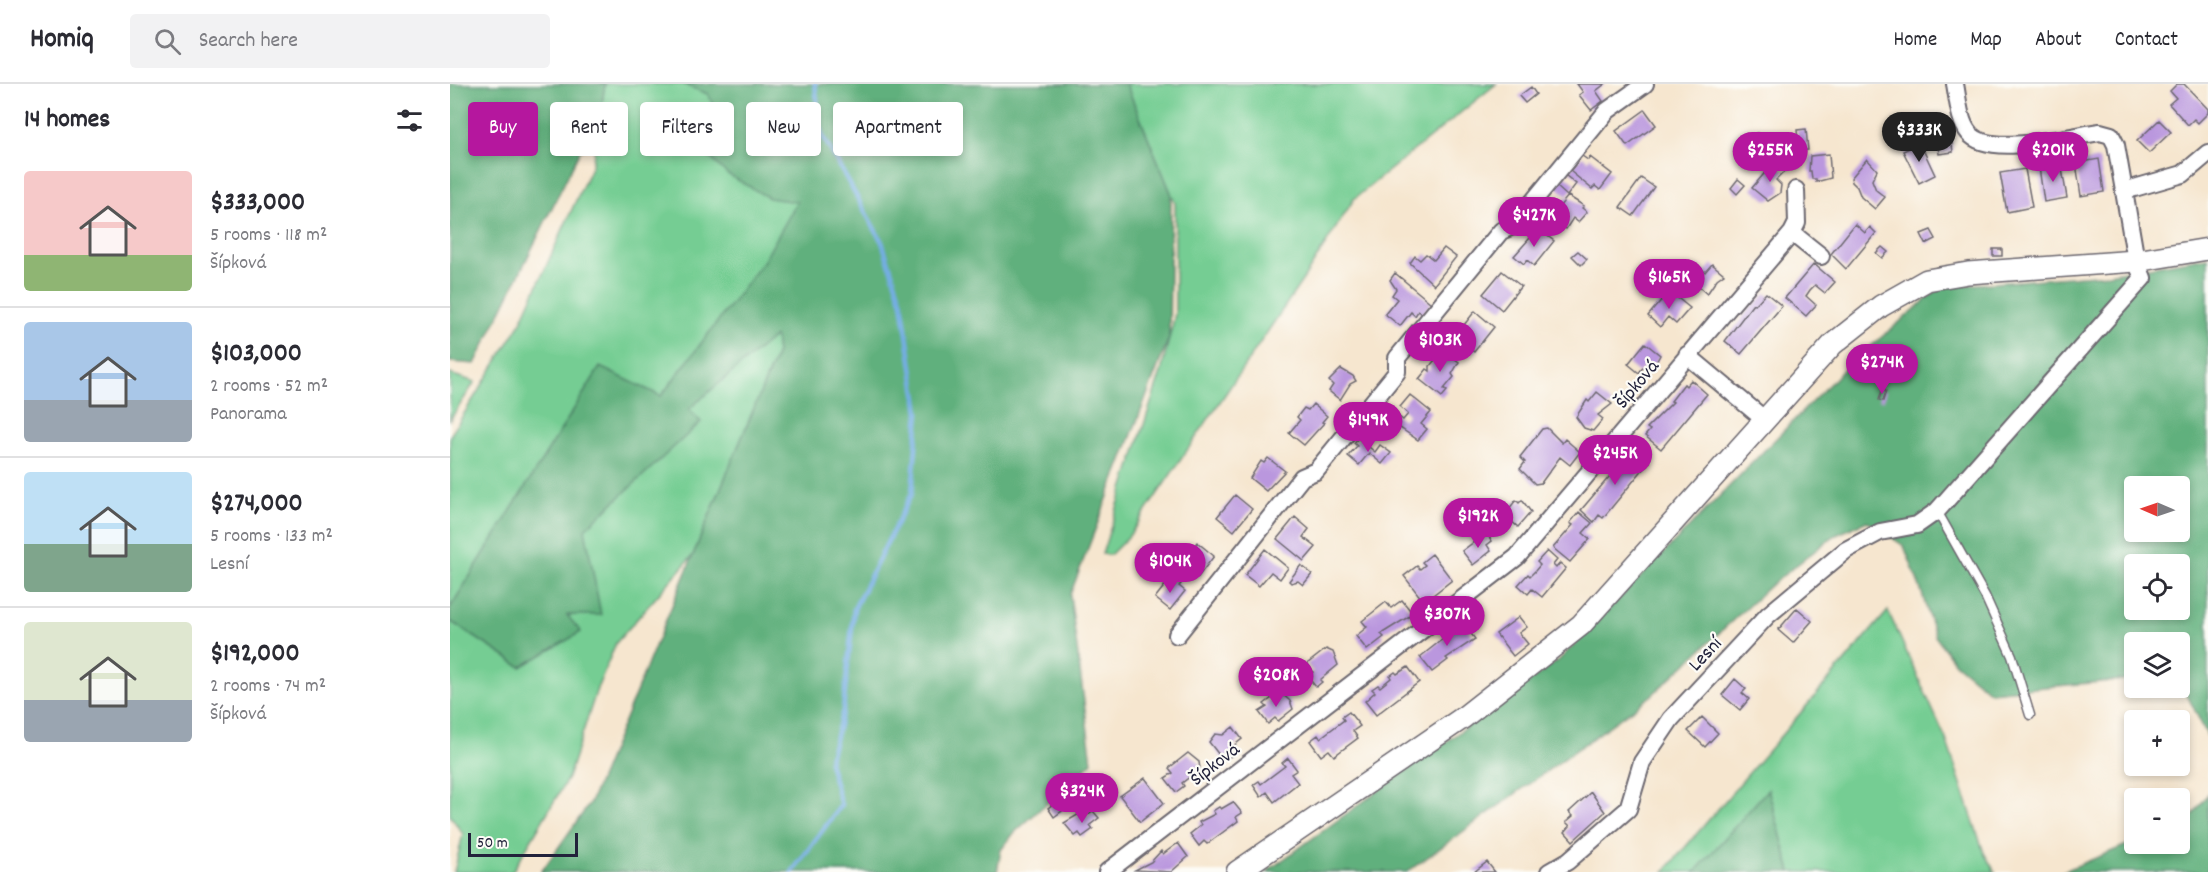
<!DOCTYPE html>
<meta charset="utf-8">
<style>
:root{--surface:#fff;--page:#f2f2f3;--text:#2b2b33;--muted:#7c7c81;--line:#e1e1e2;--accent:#b5179e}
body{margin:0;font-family:Dekko,sans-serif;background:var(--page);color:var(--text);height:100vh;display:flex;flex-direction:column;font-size:22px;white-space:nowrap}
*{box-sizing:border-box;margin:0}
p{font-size:20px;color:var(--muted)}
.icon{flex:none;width:33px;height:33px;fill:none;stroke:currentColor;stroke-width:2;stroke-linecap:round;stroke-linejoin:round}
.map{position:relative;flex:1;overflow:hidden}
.details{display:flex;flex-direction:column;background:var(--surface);width:450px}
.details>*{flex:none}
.top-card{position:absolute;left:18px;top:18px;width:570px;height:54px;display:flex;gap:12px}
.needle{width:39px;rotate:272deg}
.buttons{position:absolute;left:1674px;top:392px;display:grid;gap:12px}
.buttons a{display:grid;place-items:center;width:66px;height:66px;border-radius:6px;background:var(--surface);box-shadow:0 3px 9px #0003;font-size:30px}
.scale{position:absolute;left:18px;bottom:15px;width:110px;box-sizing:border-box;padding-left:6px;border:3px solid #22223b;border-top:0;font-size:16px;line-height:21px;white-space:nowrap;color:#22223b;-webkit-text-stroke:4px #fdfcf7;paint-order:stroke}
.price{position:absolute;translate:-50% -51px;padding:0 14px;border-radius:21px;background:var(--accent);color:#fff;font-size:20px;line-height:39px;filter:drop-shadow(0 2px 3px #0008)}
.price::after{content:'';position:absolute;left:50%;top:36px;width:18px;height:14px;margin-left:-9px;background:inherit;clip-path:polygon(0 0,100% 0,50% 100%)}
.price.selected{background:#222;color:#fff}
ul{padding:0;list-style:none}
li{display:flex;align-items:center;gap:18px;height:150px;padding:0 24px}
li+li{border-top:2px solid var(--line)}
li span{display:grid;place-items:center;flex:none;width:168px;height:120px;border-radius:6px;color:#555}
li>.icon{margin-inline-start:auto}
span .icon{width:72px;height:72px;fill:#fffc;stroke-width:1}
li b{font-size:26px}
h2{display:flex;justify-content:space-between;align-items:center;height:72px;padding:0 24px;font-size:26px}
.pill{padding:0 21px;border-radius:6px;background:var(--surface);box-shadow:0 3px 9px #0003;font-size:21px;line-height:54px}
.pill.selected{background:var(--accent);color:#fff}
header{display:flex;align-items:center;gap:36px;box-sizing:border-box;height:84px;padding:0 30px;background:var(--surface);border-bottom:2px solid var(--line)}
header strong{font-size:28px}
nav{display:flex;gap:33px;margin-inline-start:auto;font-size:21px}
.search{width:420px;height:54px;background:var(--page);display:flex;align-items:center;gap:15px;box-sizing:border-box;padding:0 21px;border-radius:6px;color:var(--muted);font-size:22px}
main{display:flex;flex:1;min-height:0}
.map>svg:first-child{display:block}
.green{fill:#75cd93;stroke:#4c7867;stroke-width:1.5}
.forest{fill:#60b07d;stroke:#41695c;stroke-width:1.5;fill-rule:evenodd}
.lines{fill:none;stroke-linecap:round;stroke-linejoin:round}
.stream{stroke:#75aee5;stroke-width:4.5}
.building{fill:#ba97de}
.service-casing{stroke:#6c676f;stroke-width:11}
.minor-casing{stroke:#6c676f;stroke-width:20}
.tertiary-casing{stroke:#6c676f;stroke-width:24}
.service{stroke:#fff;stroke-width:8}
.minor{stroke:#fff;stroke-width:16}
.tertiary{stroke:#fff;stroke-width:21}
.labels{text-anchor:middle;stroke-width:4.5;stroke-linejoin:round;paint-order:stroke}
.street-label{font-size:20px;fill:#22223b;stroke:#fdfcf7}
</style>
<header>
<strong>Homiq</strong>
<div class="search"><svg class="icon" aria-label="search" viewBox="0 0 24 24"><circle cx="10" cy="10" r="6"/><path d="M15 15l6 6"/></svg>Search here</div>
<nav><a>Home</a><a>Map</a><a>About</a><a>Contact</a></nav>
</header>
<main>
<section class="details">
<h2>14 homes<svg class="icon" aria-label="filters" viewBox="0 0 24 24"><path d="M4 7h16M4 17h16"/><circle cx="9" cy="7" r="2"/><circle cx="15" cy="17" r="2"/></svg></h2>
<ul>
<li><span style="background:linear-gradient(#f6c9c9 70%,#8fb573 0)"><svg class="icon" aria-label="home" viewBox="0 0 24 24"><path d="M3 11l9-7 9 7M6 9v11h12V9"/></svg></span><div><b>$333,000</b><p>5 rooms · 118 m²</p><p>Šípková</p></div></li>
<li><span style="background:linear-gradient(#a9c7e8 65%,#9aa5b1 0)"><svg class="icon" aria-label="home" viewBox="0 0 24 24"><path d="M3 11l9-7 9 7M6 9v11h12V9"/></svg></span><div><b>$103,000</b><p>2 rooms · 52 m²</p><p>Panorama</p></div></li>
<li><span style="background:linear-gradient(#bfe0f5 60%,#7fa58c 0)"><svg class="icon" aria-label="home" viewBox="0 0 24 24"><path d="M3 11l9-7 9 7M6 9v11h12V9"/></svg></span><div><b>$274,000</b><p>5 rooms · 133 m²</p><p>Lesní</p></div></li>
<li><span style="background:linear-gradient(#dfe7d0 65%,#9aa5b1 0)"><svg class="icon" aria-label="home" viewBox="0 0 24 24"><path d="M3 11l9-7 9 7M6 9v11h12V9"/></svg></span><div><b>$192,000</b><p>2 rooms · 74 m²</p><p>Šípková</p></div></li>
</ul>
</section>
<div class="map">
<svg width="1758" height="788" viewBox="0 0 1758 788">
<rect width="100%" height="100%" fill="#fdfcf7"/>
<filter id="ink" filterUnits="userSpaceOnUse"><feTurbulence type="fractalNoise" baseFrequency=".0167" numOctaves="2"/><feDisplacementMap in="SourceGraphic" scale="12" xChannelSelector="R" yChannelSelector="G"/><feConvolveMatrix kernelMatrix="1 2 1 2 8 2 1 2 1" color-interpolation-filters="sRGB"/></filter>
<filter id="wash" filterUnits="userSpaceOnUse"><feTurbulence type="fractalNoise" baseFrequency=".008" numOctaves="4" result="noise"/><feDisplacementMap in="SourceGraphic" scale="24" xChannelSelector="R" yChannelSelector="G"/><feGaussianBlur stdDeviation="1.35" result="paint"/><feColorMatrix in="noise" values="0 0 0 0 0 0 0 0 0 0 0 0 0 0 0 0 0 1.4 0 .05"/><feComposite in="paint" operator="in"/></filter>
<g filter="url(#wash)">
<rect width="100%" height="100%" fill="#f6e6cf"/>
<path class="green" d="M155 0H233L258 10 265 26 252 54 347 117 325 252 327 269 243 471 166 559 147 605 118 694 62 788H4L13 750 0 731V352L69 242 142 81Z
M676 0H1046L904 115 856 191 679 452 660 471 652 470 711 288 725 230V119Z
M0 290 25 298 0 336Z
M1438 527 1496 655 1534 769 1545 788H1341L1318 706 1245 788H1214Z"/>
<path class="forest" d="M0 0H155L145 61 130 67 25 280 0 278Z
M233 0H676L721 109 719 254 620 511 642 678 564 749 551 766 547 788H91L140 719 327 269 325 252 239 325 251 338 135 445 151 531H117L131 548 71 583 0 537V524L150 283 211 312 313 178 347 118 319 114 277 90 255 69 252 54 265 25 258 10Z
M1758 173V653L1730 597V558H1684V595L1540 608 1505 579 1485 552 1470 503 1454 462 1417 437 1384 452 1321 501 1201 612 957 788H816L1109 576 1395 284 1491 203 1658 190ZM1684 402H1730V447H1684ZM1684 480H1730V525H1684Z
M1318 705 1341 788H1245Z
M1758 710V788H1612L1684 758 1730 759V739L1740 735Z"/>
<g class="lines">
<path class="stream" d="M342 788 391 721 379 678 393 626 404 525 462 409 469 328 452 219 432 158 371 49 365 0"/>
</g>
<g id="blocks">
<path class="building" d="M1127 0H1155L1146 7 1153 17 1141 26 1129 11 1133 8Z
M1727 0H1734L1758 25V29L1748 39 1744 35 1738 41 1719 20 1726 14 1720 7Z
M1081 3 1086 10 1075 19 1069 12Z
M1195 26 1206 41 1177 62 1166 47Z
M1709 36 1721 48 1699 69 1687 57Z
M1356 45 1358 66 1349 67 1347 46Z
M1307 49 1311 58 1303 61 1299 52Z
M1501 53 1503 68 1489 70 1487 55Z
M1470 59 1485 91 1469 99 1453 67Z
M1379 70 1381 94 1366 98V95H1362L1361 87H1359L1360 72Z
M1132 72 1138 76 1140 73 1162 90 1150 106 1145 102 1142 105 1120 87Z
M1417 75 1427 86 1422 96 1426 106 1435 113 1425 125 1411 113 1407 103 1402 98 1401 94Z
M1649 75 1654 108 1631 112 1626 79Z
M1324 78 1335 87 1326 96 1331 101 1330 109 1318 117 1302 104Z
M1611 79 1617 114 1594 118 1589 83Z
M1575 85 1582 123 1557 128 1550 89Z
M1115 91 1126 100 1117 112 1106 102Z
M1191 94 1204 103 1183 132 1170 123Z
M1288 95 1295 101 1287 110 1281 104Z
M1118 112 1134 122 1132 124 1137 128 1128 138 1123 134 1116 145 1103 135 1113 126 1109 123Z
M1405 140 1415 149 1420 143 1426 149 1396 185 1381 170Z
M1088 145 1104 157 1084 182 1077 176 1074 180 1064 172Z
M1481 146 1486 155 1476 160 1471 150Z
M1432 163 1438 168 1432 174 1426 169Z
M994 164 1006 173 984 201 960 179 965 172 970 176 976 170 984 176Z
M1543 165H1552V172H1543Z
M1128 167 1137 175 1131 181 1122 172Z
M1262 180 1274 190 1267 195 1257 210 1238 193 1248 182 1255 188Z
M1364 180 1385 198 1375 209 1365 201 1360 206 1356 212 1366 221 1356 232 1335 214Z
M1052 187 1071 202 1052 226 1033 210Z
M945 189 981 219 972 230 968 227 965 232 961 228 950 242 935 230 947 215 942 211 946 205 940 196Z
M1219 207 1240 224 1226 240 1218 233 1210 243 1198 232Z
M1316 209 1332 222 1291 270 1275 257 1303 220 1305 221Z
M1025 227 1044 243 1024 268 1014 260 1019 254 1010 246Z
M1195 259 1210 271 1203 284 1201 282 1197 286 1193 283 1189 289 1178 280Z
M993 266 1009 278 1002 290 1004 293 994 305 997 307 992 313 969 295 977 285 980 287V282Z
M891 285 903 292 906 297 900 300 890 316 879 307 883 301 879 297Z
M1241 296 1257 310 1211 365 1195 352 1200 346 1197 344 1223 318 1221 317 1234 300 1236 302Z
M1432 306 1436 307 1433 317 1429 316Z
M1147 308 1162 320 1148 331 1153 335 1143 347 1134 344 1126 333 1137 316 1139 318Z
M960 311 981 328 971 340 977 345 968 356 934 333 940 326 953 336 958 330 950 323Z
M863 320 877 332 872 338 874 339 854 361 839 349 850 336 847 333 854 324 858 326Z
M1097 344 1112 359 1115 355 1130 368 1120 381 1110 373 1091 399 1085 400 1070 385 1075 378 1070 373 1092 345Z
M908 354 925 368 930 361 941 369 932 380 919 369 909 381 898 372 907 362 904 359Z
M1183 365 1199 378 1153 434 1149 431 1144 438 1131 426Z
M818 374 835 387 816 407 800 394 811 377 814 379Z
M785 411 802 425 784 447 767 433Z
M1066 416 1069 419 1072 416 1081 428 1068 443 1054 431Z
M1129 428 1142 439 1133 449 1140 455 1120 478 1103 464 1123 441 1120 439Z
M845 433 859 445 853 453 866 463 854 477 827 455Z
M1036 449 1042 457 1037 461 1041 467 1023 481 1012 467Z
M747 458 764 472 748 493 731 479Z
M815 465 838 484 830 495 821 488 809 502 795 491Z
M1097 467 1107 476 1103 481 1106 484 1110 479 1116 484 1092 513 1082 505 1078 510 1068 501 1078 490 1080 492 1085 487 1090 481 1087 478Z
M982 470 1002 496 974 518 954 492 967 482 970 485 975 481 972 478Z
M851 481 862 490 853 501 848 497 841 499 839 497Z
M720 495 731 500 729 502 735 507 720 526 705 514Z
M952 516 963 530 931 550 934 553 917 566 906 552 917 543 912 537 936 518 941 524Z
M1347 524 1362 537 1343 559 1328 546Z
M1069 533 1077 543 1069 549 1078 560 1063 572 1046 550Z
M1013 539 1025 555 996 574 998 576 982 588 970 573Z
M876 565 883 568 888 581 870 596 872 598 866 603 857 592 863 588 857 580Z
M958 583 969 598 926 631 915 617 925 608 922 605 928 601 930 603 941 594 940 592 945 588 947 590Z
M1285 595 1296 605 1292 609 1299 615 1290 626 1272 611Z
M830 608 840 617 843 625 828 637 825 634 818 640 809 628 817 623 814 620Z
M899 628 910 642 903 647 908 654 884 672 879 666 871 672 860 657 868 651 870 654 894 636 892 633Z
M1252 633 1268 649 1255 663 1238 647Z
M783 643 792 655 782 663 786 667 783 671 773 676 759 658 765 650 773 651Z
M738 669 749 678 750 685 732 699 734 702 726 708 715 694 723 689 719 684Z
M838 674 847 686 841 690 848 699 824 718 817 708 811 713 803 701 809 697 811 700 835 682 832 679Z
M695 694 714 719 690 738 670 712Z
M1141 708 1155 728 1123 757 1115 748 1120 742 1116 738 1123 732 1119 728Z
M606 718 612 727 604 733 598 724Z
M783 718 792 729 786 733 788 737 757 760 754 757 749 762 740 750 751 741 749 738 765 730 763 727 769 723 771 725Z
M643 727 649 734 640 741 643 745 632 753 629 749 625 752 614 739 631 729 634 733Z
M728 759 738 773 721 788 685 786 701 778 711 767 713 770Z
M1037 778 1045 788H1024Z"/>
</g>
</g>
<g filter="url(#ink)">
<use href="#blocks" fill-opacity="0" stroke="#6c676f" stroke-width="1.5"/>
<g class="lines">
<defs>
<path id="service" d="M1487 427 1535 512 1562 572 1580 631"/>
<path id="minor" d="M1505 0C1508 15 1509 37 1519 49 1538 74 1621 52 1650 48L1661 51 1666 61 1674 107 1733 90 1758 69
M1342 149 1371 172
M1237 271 1315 336
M727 551 852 393 866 387 947 288V274L1051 147 1063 142 1157 27 1195 0
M657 788 1067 473 1342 149 1347 139 1346 106
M1099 788 1118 777 1178 725 1192 678 1221 635 1318 531 1396 466 1430 448 1467 441 1487 427 1693 194 1686 177 1674 107"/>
<path id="tertiary" d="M787 788 1014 633 1131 541 1383 260 1431 222 1477 196 1518 189 1686 177 1758 165"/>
</defs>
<use href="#service" class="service-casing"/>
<use href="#minor" class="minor-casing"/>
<use href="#tertiary" class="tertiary-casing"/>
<use href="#service" class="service"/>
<use href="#minor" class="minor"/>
<use href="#tertiary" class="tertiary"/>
</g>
</g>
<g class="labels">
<g class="street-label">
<text transform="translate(1186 299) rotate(-50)" y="7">Šípková</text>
<text transform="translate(1254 569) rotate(-47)" y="7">Lesní</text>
<text transform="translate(764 679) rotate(-38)" y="7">Šípková</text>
</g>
</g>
</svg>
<div class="buttons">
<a><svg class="needle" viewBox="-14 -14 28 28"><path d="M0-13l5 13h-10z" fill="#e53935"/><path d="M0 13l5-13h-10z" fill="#7c7c81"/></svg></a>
<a><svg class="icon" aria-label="locate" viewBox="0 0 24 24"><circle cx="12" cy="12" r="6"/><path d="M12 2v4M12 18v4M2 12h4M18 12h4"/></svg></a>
<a><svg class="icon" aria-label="layers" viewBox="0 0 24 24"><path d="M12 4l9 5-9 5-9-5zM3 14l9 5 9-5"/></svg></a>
<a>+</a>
<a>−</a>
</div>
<div class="scale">50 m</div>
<b class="price selected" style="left:1469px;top:79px">$333K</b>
<b class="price" style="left:1320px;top:99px">$255K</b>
<b class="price" style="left:1603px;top:99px">$201K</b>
<b class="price" style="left:1084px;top:164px">$427K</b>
<b class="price" style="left:1219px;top:226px">$165K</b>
<b class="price" style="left:990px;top:289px">$103K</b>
<b class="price" style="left:1432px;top:311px">$274K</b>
<b class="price" style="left:918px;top:369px">$149K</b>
<b class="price" style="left:1165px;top:402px">$245K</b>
<b class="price" style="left:1028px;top:465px">$192K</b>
<b class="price" style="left:720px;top:510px">$104K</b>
<b class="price" style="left:997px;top:563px">$307K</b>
<b class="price" style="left:826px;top:624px">$208K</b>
<b class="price" style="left:632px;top:740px">$324K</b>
<div class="top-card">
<a class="pill selected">Buy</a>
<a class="pill">Rent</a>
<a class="pill">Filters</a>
<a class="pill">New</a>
<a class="pill">Apartment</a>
</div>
</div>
</main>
